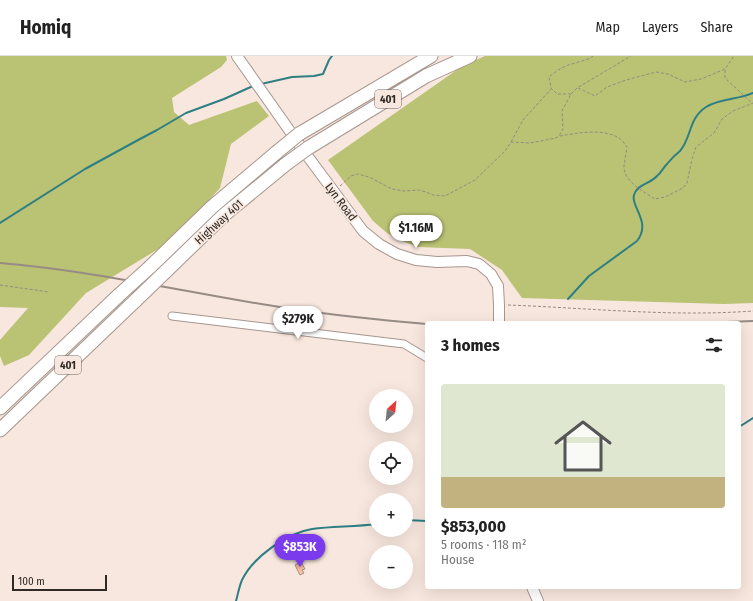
<!DOCTYPE html>
<meta charset="utf-8">
<style>
:root{--surface:#fff;--page:#f6f6f6;--text:#222;--muted:#767676;--line:#e0e0e0;--accent:#7c3aed}
body{margin:0;font-family:"Fira Sans Condensed",sans-serif;background:var(--page);color:var(--text);height:100vh;display:flex;flex-direction:column;font-size:15px;white-space:nowrap}
*{box-sizing:border-box;margin:0}
p{font-size:13px;color:var(--muted)}
.icon{flex:none;width:22px;height:22px;fill:none;stroke:currentColor;stroke-width:2;stroke-linecap:round;stroke-linejoin:round}
.map{position:relative;flex:1;overflow:hidden}
.panel{position:absolute;left:425px;top:265px;width:316px;height:268px;display:flex;flex-direction:column;background:var(--surface);border-radius:4px;box-shadow:0 4px 16px #0002}
.panel>*{flex:none}
.needle{width:26px;rotate:27deg}
.buttons{position:absolute;left:369px;top:333px;display:grid;gap:8px}
.buttons a{display:grid;place-items:center;width:44px;height:44px;border-radius:50%;background:var(--surface);box-shadow:0 4px 16px #0002;font-size:20px}
.scale{position:absolute;left:12px;bottom:10px;width:95px;box-sizing:border-box;padding-left:4px;border:2px solid #302a26;border-top:0;font-size:11px;line-height:14px;white-space:nowrap;color:#302a26;-webkit-text-stroke:3px #f8e7de;paint-order:stroke}
.price{position:absolute;translate:-50% -34px;padding:0 9px;border-radius:14px;background:#fff;color:#222;font-size:13px;line-height:26px;filter:drop-shadow(0 1px 2px #0008)}
.price::after{content:'';position:absolute;left:50%;top:24px;width:12px;height:9px;margin-left:-6px;background:inherit;clip-path:polygon(0 0,100% 0,50% 100%)}
.price.on{background:var(--accent);color:#fff}
ul{padding:0;list-style:none}
li{display:grid;align-content:center;gap:8px;height:212px;padding:0 16px}
li span{display:grid;place-items:center;height:124px;border-radius:4px;color:#555}
li>.icon{margin-inline-start:auto}
span .icon{width:72px;height:72px;fill:#fffc;stroke-width:1}
li b{font-size:17px}
h2{display:flex;justify-content:space-between;align-items:center;height:48px;padding:0 16px;font-size:17px}
header{display:flex;align-items:center;gap:24px;box-sizing:border-box;height:56px;padding:0 20px;background:var(--surface);border-bottom:1px solid var(--line)}
header strong{font-size:19px}
nav{display:flex;gap:22px;margin-inline-start:auto;font-size:14px}
.map>svg:first-child{display:block}
.forest{fill:#bac274}
.lines{fill:none;stroke-linecap:round;stroke-linejoin:round}
.stream{stroke:#2e7f84;stroke-width:2}
.building{fill:#fdc1a2;stroke:#a19188}
.minor-casing{stroke:#a6968e;stroke-width:9}
.secondary-casing{stroke:#a6968e;stroke-width:12}
.motorway-casing{stroke:#a6968e;stroke-width:15}
.path{stroke:#948982;stroke-width:1;stroke-dasharray:3 2;stroke-linecap:butt}
.minor{stroke:#fff;stroke-width:7}
.secondary{stroke:#fff;stroke-width:10}
.motorway{stroke:#fff;stroke-width:13}
.rail{stroke:#978b85;stroke-width:2}
.motorway-bridge-casing{stroke:#a6968e;stroke-width:15;stroke-linecap:butt}
.motorway-bridge{stroke:#fff;stroke-width:13}
.labels{text-anchor:middle;stroke-width:3.5;stroke-linejoin:round;paint-order:stroke}
.shield{fill:#f8e7de;stroke:#6c635d;stroke-width:1}
.shield-label{font-size:11px;font-weight:bold;fill:#302a26}
.street-label{font-size:12px;fill:#302a26;stroke:#f8e7de}
</style>
<header>
<strong>Homiq</strong>
<nav><a>Map</a><a>Layers</a><a>Share</a></nav>
</header>
<div class="map">
<svg width="753" height="545" viewBox="0 0 753 545">
<rect width="100%" height="100%" fill="#f8e7de"/>
<path class="forest" d="M0 0H226L227 4 221 11 172 42 174 56 189 69 257 45 269 60 231 88 220 132 173 184 86 237 29 299 4 310 0 300V284L28 252 0 251Z
M485 0H753V247L724 248 522 242 502 214 470 193 418 191 402 185 387 177 373 165 328 104 461 11Z"/>
<g class="lines">
<path class="stream" d="M261 28 292 21 314 20 323 18 329 4 332 0
M0 167 85 113 140 83 157 74 186 57 224 43 253 30
M568 243 589 220 637 185C652 166 630 150 634 139 637 128 650 128 657 120 661 117 663 112 667 108 671 103 675 99 680 95 692 81 688 63 706 51 721 42 738 44 753 37
M739 371 753 362
M406 464 427 465
M236 545C238 538 239 531 242 524 253 501 287 477 312 473 333 470 355 471 376 468"/>
</g>
<path class="building" d="M301 506 305 513 302 514 304 517 300 519 295 509Z"/>
<g class="lines">
<defs>
<path id="minor" d="M172 260 404 288 427 302"/>
<path id="secondary" d="M237 0 306 98 363 175 379 188 397 198 416 204 437 206 467 205 479 208 491 218 498 230 499 249V267
M532 531 538 545"/>
<path id="motorway" d="M299 78 431 0
M308 92 426 20 470 0
M150 211 212 151 277 96
M164 217 224 159 286 108
M0 352 119 239
M0 374 136 244"/>
</defs>
<use href="#minor" class="minor-casing"/>
<use href="#secondary" class="secondary-casing"/>
<use href="#motorway" class="motorway-casing"/>
<path class="path" d="M725 14V22L752 47
M578 32 595 40 607 31 626 24 656 16 668 18 685 26 701 23 725 13 734 0
M571 38H557L551 32 549 21C553 18 557 14 562 12 570 7 588 5 593 0
M560 80C577 77 603 72 619 82 622 84 625 88 627 91 626 98 625 104 624 110 623 125 644 136 655 143L665 141 683 132 687 127 692 103 696 91 714 77 722 63 733 55 753 47
M511 86 523 64 551 33
M340 130 351 120 358 118 369 121 392 133 404 135 419 134 426 136 433 139 445 140 475 124 505 95 511 86 530 87 556 82 559 80 563 73 562 55 571 38 577 32 631 0
M0 229 49 236
M508 249C589 252 671 261 753 255"/>
<use href="#minor" class="minor"/>
<use href="#secondary" class="secondary"/>
<use href="#motorway" class="motorway"/>
<path class="rail" d="M0 207C96 215 190 237 285 252 332 259 380 264 427 268
M699 267 753 265"/>
<defs>
<path id="motorway-bridge" d="M277 96 299 78
M286 108 308 92
M119 239 150 211
M136 244 164 217"/>
</defs>
<use href="#motorway-bridge" class="motorway-bridge-casing"/>
<use href="#motorway-bridge" class="motorway-bridge"/>
</g>
<g class="labels">
<g class="shield">
<rect x="375" y="34" width="26" height="18" rx="3"/>
<rect x="55" y="300" width="26" height="18" rx="3"/>
</g>
<g class="shield-label">
<text x="388" y="47">401</text>
<text x="68" y="313">401</text>
</g>
<g class="street-label">
<text transform="translate(341 146) rotate(53)" y="4">Lyn Road</text>
<text transform="translate(219 166) rotate(-42)" y="4">Highway 401</text>
</g>
</g>
</svg>
<div class="buttons">
<a><svg class="needle" viewBox="-14 -14 28 28"><path d="M0-13l5 13h-10z" fill="#e53935"/><path d="M0 13l5-13h-10z" fill="#767676"/></svg></a>
<a><svg class="icon" aria-label="locate" viewBox="0 0 24 24"><circle cx="12" cy="12" r="6"/><path d="M12 2v4M12 18v4M2 12h4M18 12h4"/></svg></a>
<a>+</a>
<a>−</a>
</div>
<div class="scale">100 m</div>
<b class="price" style="left:416px;top:193px">$1.16M</b>
<b class="price" style="left:298px;top:284px">$279K</b>
<b class="price on" style="left:300px;top:512px">$853K</b>
<section class="panel">
<h2>3 homes<svg class="icon" aria-label="filters" viewBox="0 0 24 24"><path d="M4 7h16M4 17h16"/><circle cx="9" cy="7" r="2"/><circle cx="15" cy="17" r="2"/></svg></h2>
<ul>
<li><span style="background:linear-gradient(#dfe7d0 75%,#c2b280 0)"><svg class="icon" aria-label="home" viewBox="0 0 24 24"><path d="M3 11l9-7 9 7M6 9v11h12V9"/></svg></span><div><b>$853,000</b><p>5 rooms · 118 m²</p><p>House</p></div></li>
</ul>
</section>
</div>
